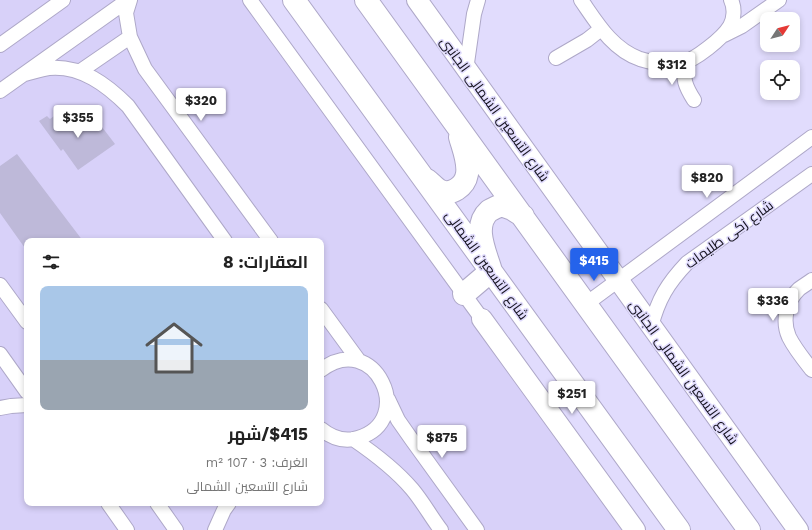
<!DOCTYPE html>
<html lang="ar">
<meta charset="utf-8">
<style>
:root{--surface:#fff;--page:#f2f2f2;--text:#222;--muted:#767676;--line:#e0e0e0;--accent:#2563eb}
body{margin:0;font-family:"Work Sans",Cairo,sans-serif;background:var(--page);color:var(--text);direction:rtl;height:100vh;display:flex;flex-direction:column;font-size:15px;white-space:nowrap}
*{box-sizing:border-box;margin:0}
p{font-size:13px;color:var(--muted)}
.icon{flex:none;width:22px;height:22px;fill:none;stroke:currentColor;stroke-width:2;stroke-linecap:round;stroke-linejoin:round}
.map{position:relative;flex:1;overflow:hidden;direction:ltr}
.details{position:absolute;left:24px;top:238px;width:300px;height:268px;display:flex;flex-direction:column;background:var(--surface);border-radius:8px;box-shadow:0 2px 6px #0003;direction:rtl}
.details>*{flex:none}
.needle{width:26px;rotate:54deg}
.fabs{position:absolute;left:760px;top:12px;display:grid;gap:8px}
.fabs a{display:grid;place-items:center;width:40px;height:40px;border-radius:8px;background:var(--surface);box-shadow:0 2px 6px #0003;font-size:20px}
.price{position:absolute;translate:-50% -34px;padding:0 9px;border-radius:4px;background:#fff;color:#222;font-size:13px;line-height:26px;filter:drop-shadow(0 1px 2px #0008)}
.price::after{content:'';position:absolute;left:50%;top:24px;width:12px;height:9px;margin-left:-6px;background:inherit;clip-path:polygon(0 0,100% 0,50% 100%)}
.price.on{background:var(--accent);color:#fff}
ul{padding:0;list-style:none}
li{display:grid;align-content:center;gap:8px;height:212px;padding:0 16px}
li+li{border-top:1px solid var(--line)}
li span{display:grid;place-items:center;height:124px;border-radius:8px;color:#555}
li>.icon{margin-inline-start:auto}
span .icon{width:72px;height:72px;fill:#fffc;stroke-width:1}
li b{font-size:17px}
h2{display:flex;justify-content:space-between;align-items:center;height:48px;padding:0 16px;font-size:17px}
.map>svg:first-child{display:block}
.built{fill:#d8d1f9;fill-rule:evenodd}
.building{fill:#beb9d9}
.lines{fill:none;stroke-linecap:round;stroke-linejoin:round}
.street-casing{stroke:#aea8c8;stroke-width:16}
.secondary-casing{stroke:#aea8c8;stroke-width:22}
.primary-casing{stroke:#aea8c8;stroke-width:24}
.street{stroke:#fff;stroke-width:14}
.secondary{stroke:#fff;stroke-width:20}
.primary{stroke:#fff;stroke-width:22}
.labels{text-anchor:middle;stroke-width:3;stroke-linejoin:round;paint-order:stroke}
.street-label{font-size:14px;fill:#13111c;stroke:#e1dcfd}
</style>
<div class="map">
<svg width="812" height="530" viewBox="0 0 812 530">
<rect width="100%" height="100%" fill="#e1dcfd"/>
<path class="built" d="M0 0H254L628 530H0ZM27 241H321V503H27Z"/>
<path class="building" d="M57 114 62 122 71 115 75 121 82 118H87L90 120 97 130 102 127 115 144 78 170 63 149 61 151 39 121 47 116 50 119Z
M17 154 83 241H27V251L0 213V166Z"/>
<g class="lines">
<defs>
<path id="street" d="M130 0 126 13 130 37 145 69 271 241
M250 0 482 319
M581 0C597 23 612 49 640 59 653 63 669 66 682 63 695 60 723 38 730 26 734 19 735 8 731 0
M724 35 742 26 779 0
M0 45 63 0
M556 58 587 40 601 29
M684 63C683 79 685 86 694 100
M466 70 474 14 478 0
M79 72 130 37
M25 74C33 72 41 69 49 68 81 65 107 85 128 106L225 241
M0 91 128 0
M812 280C808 283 803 286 799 289 786 301 782 321 789 337 795 349 804 360 812 370
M0 285 27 322
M586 304 812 137
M321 309 359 361
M651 327C658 299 668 283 687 263L812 174
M0 354 27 392
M321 370C374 329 418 420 358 438 345 442 332 438 321 429
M388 399 398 420 412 440 477 530
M0 408 11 406 27 405
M353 439C375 454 395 469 412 489 423 502 431 517 441 530
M108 503 127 530
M157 503 176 530
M215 530 224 510 229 503"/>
<path id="secondary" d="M417 0 798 530
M482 319 635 530"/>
<path id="primary" d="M294 0 679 530
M366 0 749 530
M427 180C431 183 435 188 439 190 451 197 465 186 467 174 469 162 463 148 460 137
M464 294 491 271C486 253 472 226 489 211 492 209 497 207 501 205L512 209 523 216"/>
</defs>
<use href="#street" class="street-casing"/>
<use href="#secondary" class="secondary-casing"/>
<use href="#primary" class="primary-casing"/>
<use href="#street" class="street"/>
<use href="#secondary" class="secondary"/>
<use href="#primary" class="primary"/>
</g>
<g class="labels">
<g class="street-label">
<text transform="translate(495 109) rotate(54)" y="5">شارع التسعين الشمالى الجانبى</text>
<text transform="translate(729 234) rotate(-36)" y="5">شارع زكى طليمات</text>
<text transform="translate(487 265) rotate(54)" y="5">شارع التسعين الشمالى</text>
<text transform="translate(684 372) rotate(54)" y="5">شارع التسعين الشمالى الجانبى</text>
</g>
</g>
</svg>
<div class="fabs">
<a><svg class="needle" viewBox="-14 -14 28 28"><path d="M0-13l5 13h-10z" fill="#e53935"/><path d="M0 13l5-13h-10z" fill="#767676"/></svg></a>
<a><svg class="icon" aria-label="locate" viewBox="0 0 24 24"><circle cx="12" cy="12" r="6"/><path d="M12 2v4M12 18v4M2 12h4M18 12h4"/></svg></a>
</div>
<b class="price" style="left:672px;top:86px">$312</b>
<b class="price" style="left:201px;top:122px">$320</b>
<b class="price" style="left:78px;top:139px">$355</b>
<b class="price" style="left:707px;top:199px">$820</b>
<b class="price on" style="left:594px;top:282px">$415</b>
<b class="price" style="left:773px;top:322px">$336</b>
<b class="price" style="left:572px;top:415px">$251</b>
<b class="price" style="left:442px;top:459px">$875</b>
<section class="details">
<h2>العقارات: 8<svg class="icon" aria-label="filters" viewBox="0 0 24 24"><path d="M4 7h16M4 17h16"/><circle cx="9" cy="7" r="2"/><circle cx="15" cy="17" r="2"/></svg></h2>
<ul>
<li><span style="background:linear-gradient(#a9c7e8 60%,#9aa5b1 0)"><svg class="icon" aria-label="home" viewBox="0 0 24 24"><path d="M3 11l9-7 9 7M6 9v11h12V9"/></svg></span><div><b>$415/شهر</b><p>الغرف: 3 · 107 m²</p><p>شارع التسعين الشمالى</p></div></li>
</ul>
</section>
</div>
